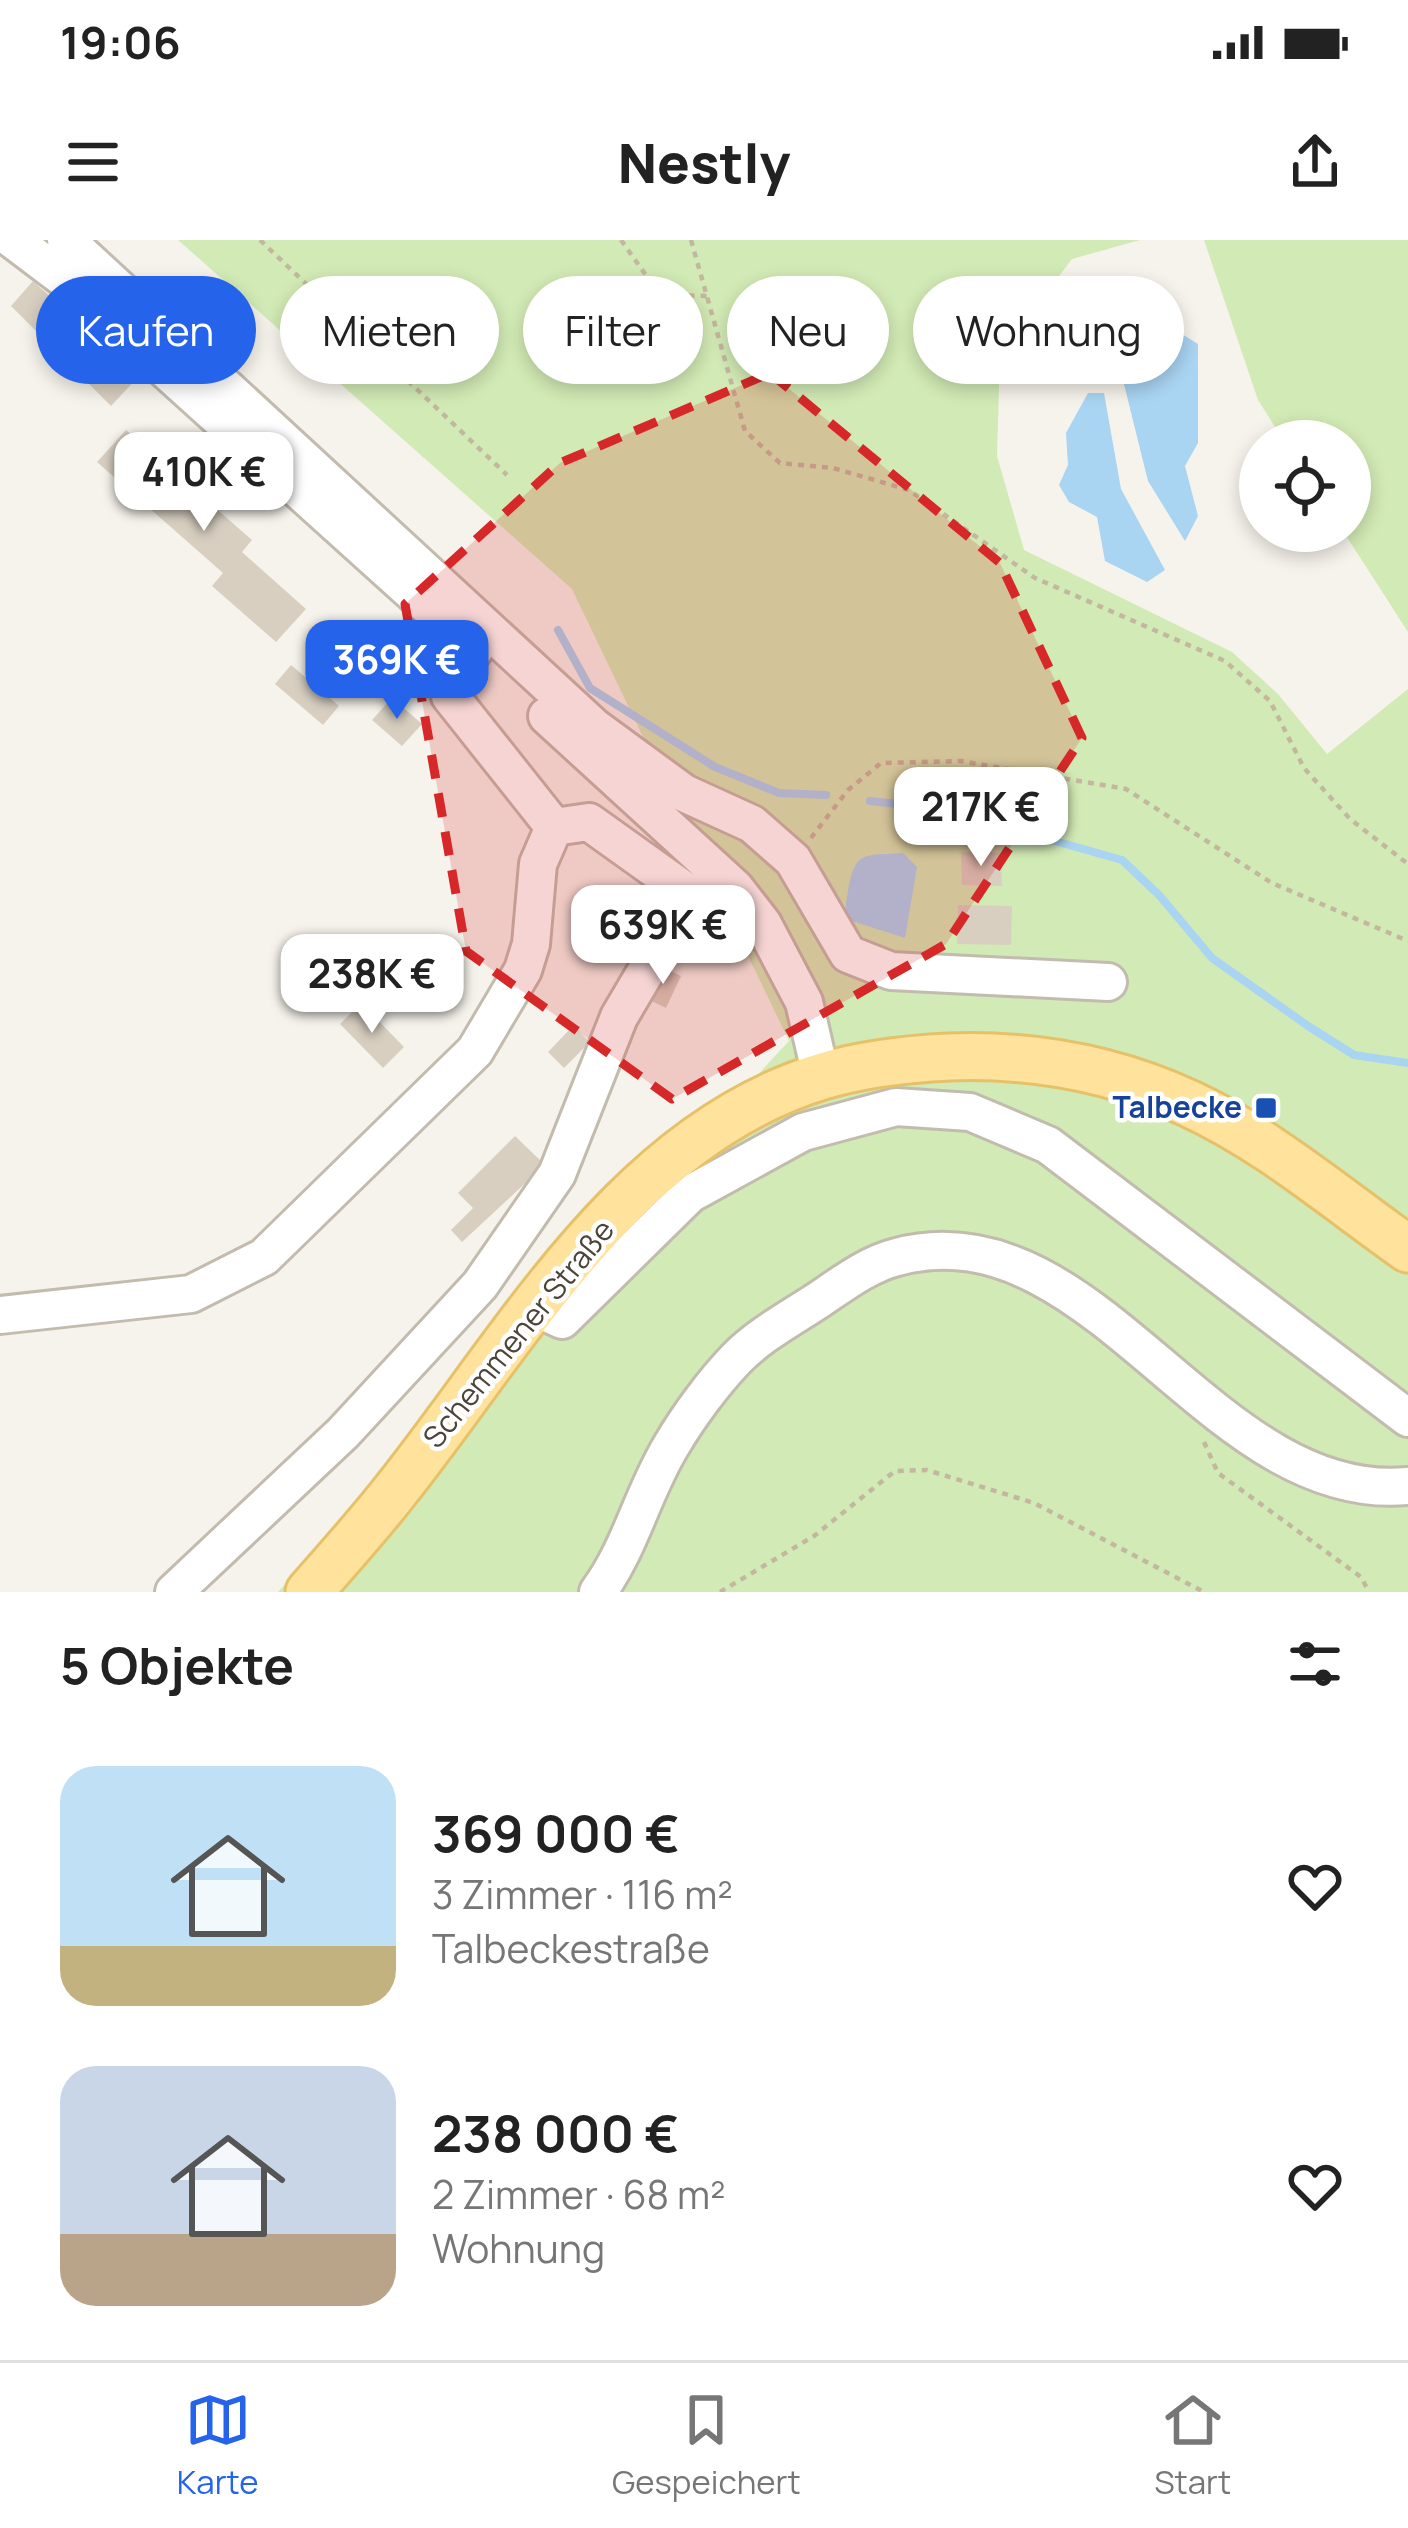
<!DOCTYPE html>
<html lang="de">
<meta charset="utf-8">
<style>
:root{--surface:#fff;--page:#f6f6f6;--text:#222;--muted:#767676;--line:#e0e0e0;--accent:#2563eb}
body{margin:0;font-family:Manrope,sans-serif;background:var(--page);color:var(--text);height:100vh;display:flex;flex-direction:column;font-size:45px;white-space:nowrap}
*{box-sizing:border-box;margin:0}
p{font-size:39px;color:var(--muted)}
.icon{flex:none;width:66px;height:66px;fill:none;stroke:currentColor;stroke-width:2;stroke-linecap:round;stroke-linejoin:round}
.map{position:relative;height:1352px;overflow:hidden}
.details{display:flex;flex-direction:column;background:var(--surface);flex:1}
.details>*{flex:none}
.hud{position:absolute;left:36px;top:36px;width:1338px;height:108px;display:flex;gap:24px}
.tools{position:absolute;left:1239px;top:180px;display:grid;gap:24px}
.tools a{display:grid;place-items:center;width:132px;height:132px;border-radius:50%;background:var(--surface);box-shadow:0 6px 18px #0003;font-size:60px}
.price{position:absolute;translate:-50% -102px;padding:0 27px;border-radius:24px;background:#fff;color:#222;font-size:39px;line-height:78px;filter:drop-shadow(0 3px 6px #0008)}
.price::after{content:'';position:absolute;left:50%;top:72px;width:36px;height:27px;margin-left:-18px;background:inherit;clip-path:polygon(0 0,100% 0,50% 100%)}
.price.current{background:var(--accent);color:#fff}
ul{padding:0;list-style:none}
li{display:flex;align-items:center;gap:36px;height:300px;padding:0 60px}
li span{display:grid;place-items:center;flex:none;width:336px;height:240px;border-radius:36px;color:#555}
li>.icon{margin-inline-start:auto}
span .icon{width:144px;height:144px;fill:#fffc;stroke-width:1}
li b{font-size:51px}
h2{display:flex;justify-content:space-between;align-items:center;height:144px;padding:0 60px;font-size:51px}
.chip{padding:0 42px;border-radius:54px;background:var(--surface);box-shadow:0 6px 18px #0003;font-size:42px;line-height:108px}
.chip.current{background:var(--accent);color:#fff}
.status{display:flex;justify-content:space-between;align-items:center;height:84px;padding:0 60px;background:var(--surface);direction:ltr}
.status svg{height:33px;fill:currentColor}
header{display:flex;justify-content:space-between;align-items:center;height:156px;padding:0 60px;background:var(--surface);font-size:54px;font-weight:800}
.tabs{display:flex;justify-content:space-around;align-items:center;height:168px;border-top:3px solid var(--line);background:var(--surface);font-size:33px;color:var(--muted)}
.tabs a{display:grid;justify-items:center;gap:6px}
.tabs .current{color:var(--accent)}
.map>svg:first-child{display:block}
.green{fill:#d2eab5}
.water{fill:#a9d4f2}
.lines{fill:none;stroke-linecap:round;stroke-linejoin:round}
.stream{stroke:#a9d4f2;stroke-width:8}
.building{fill:#d8cfc1}
.minor-casing{stroke:#c2bbae;stroke-width:42}
.major-casing{stroke:#e6c16a;stroke-width:51}
.path{stroke:#c4b79f;stroke-width:4.5;stroke-dasharray:6 6;stroke-linecap:butt}
.minor{stroke:#fff;stroke-width:36}
.major{stroke:#ffe39c;stroke-width:45}
.marked{fill:#d62828;fill-opacity:0.2;stroke:#d62828;stroke-width:9;stroke-dasharray:24 15;stroke-linejoin:round}
.transit-dot{fill:#1a4fb4;stroke:#fff;stroke-width:4.5}
.labels{text-anchor:middle;stroke-width:9;stroke-linejoin:round;paint-order:stroke}
.transit-label{font-size:30px;font-weight:bold;fill:#164399;stroke:#fff;text-anchor:end}
.street-label{font-size:30px;fill:#4b4439;stroke:#fff}
</style>
<div class="status"><b>19:06</b><svg viewBox="0 0 49 12"><path d="M0 12V9h3v3zM5 12V6h3v6zM10 12V3h3v9zM15 12V0h3v12zM26 1h20v11H26zM47 4h2v5h-2z"/></svg></div>
<header><svg class="icon" aria-label="menu" viewBox="0 0 24 24"><path d="M4 6h16M4 12h16M4 18h16"/></svg>Nestly<svg class="icon" aria-label="share" viewBox="0 0 24 24"><path d="M12 15V3M7 8l5-5 5 5M5 13v7h14v-7"/></svg></header>
<div class="map">
<svg width="1408" height="1352" viewBox="0 0 1408 1352">
<rect width="100%" height="100%" fill="#f6f3ec"/>
<path class="green" d="M178 0H1140L1072 19 1000 113 997 216 1024 310 1232 412 1278 454 1327 514 1408 449V1352H278L789 801 572 349Z
M1204 0H1408V392L1343 291H1350V201H1284L1258 160Z"/>
<path class="water" d="M1177 91 1198 104V203L1185 226 1198 276 1185 301 1148 241 1116 112 1126 97Z
M1088 153H1104L1121 249 1165 330 1147 342 1105 321 1097 277 1069 262 1059 245 1068 225 1066 193Z
M903 613 917 627 905 698 849 680C844 669 846 663 848 651 855 609 865 616 903 613Z"/>
<g class="lines">
<path class="stream" d="M558 390 590 448 715 527 779 553 826 555
M870 561 941 569 1122 620 1159 655 1212 718 1308 786 1354 815 1408 823"/>
</g>
<path class="building" d="M33 41 138 137 111 166 11 66Z
M126 190 252 300 242 312 306 369 276 402 212 346 223 333 97 222Z
M291 425 339 466 323 485 275 444Z
M392 458 422 484 402 506 372 480Z
M961 612 1001 613 1002 646 962 645Z
M958 665 1012 666 1011 705 957 704Z
M662 727 681 736 666 768 643 757Z
M361 763 404 807 383 828 340 784Z
M573 786 590 802 564 828 548 812Z
M515 896 545 925 462 1002 451 990 473 968 458 953Z"/>
<g class="lines">
<defs>
<path id="minor" d="M13 0 66 40 467 402
M66 0 594 487 684 553 752 584 793 620 848 714 891 731 1108 742
M547 476 735 648 763 684 804 762 821 836
M534 1067 562 1080 690 954 803 892 896 867 970 872 1048 905 1408 1178
M0 1075 191 1054 264 1017 475 811 523 730 531 704 538 624 554 587 450 456 455 435 475 409
M174 1352 343 1193 480 1045 557 934 619 777 691 655 589 582 554 587
M598 1352C631 1307 642 1254 671 1206 688 1177 713 1143 736 1119 758 1096 791 1078 817 1061 841 1045 868 1024 897 1017 1095 964 1210 1265 1408 1246"/>
<path id="major" d="M309 1352C337 1320 366 1288 392 1255 513 1105 624 895 823 836 863 824 907 819 949 817 1031 814 1112 828 1188 863 1267 899 1337 959 1408 1009"/>
</defs>
<use href="#minor" class="minor-casing"/>
<use href="#major" class="major-casing"/>
<path class="path" d="M260 0 507 235
M621 0 660 55 711 56
M691 0 745 191 780 223 833 228 909 250 1035 338 1225 421 1270 461 1304 528 1350 579 1408 624
M811 598 848 550 881 523 961 521 1126 549 1272 643 1408 701
M1204 1202 1218 1233 1361 1337 1369 1352
M720 1352 814 1296 895 1231 927 1230 1034 1263 1204 1352"/>
<use href="#minor" class="minor"/>
<use href="#major" class="major"/>
</g>
<path class="marked" d="M770 133 1000 323 1082 498 946 704 672 859 466 711 405 364 560 223Z"/>
<rect class="transit-dot" x="1254" y="856" width="24" height="24" rx="6"/>
<g class="labels">
<g class="transit-label">
<text x="1242" y="878">Talbecke</text>
</g>
<g class="street-label">
<text transform="translate(519 1094) rotate(-51)" y="10">Schemmener Straße</text>
</g>
</g>
</svg>
<div class="tools">
<a><svg class="icon" aria-label="locate" viewBox="0 0 24 24"><circle cx="12" cy="12" r="6"/><path d="M12 2v4M12 18v4M2 12h4M18 12h4"/></svg></a>
</div>
<b class="price" style="left:204px;top:294px">410K €</b>
<b class="price current" style="left:397px;top:482px">369K €</b>
<b class="price" style="left:981px;top:629px">217K €</b>
<b class="price" style="left:663px;top:747px">639K €</b>
<b class="price" style="left:372px;top:796px">238K €</b>
<div class="hud">
<a class="chip current">Kaufen</a>
<a class="chip">Mieten</a>
<a class="chip">Filter</a>
<a class="chip">Neu</a>
<a class="chip">Wohnung</a>
</div>
</div>
<section class="details">
<h2>5 Objekte<svg class="icon" aria-label="filters" viewBox="0 0 24 24"><path d="M4 7h16M4 17h16"/><circle cx="9" cy="7" r="2"/><circle cx="15" cy="17" r="2"/></svg></h2>
<ul>
<li><span style="background:linear-gradient(#bfe0f5 75%,#c2b280 0)"><svg class="icon" aria-label="home" viewBox="0 0 24 24"><path d="M3 11l9-7 9 7M6 9v11h12V9"/></svg></span><div><b>369 000 €</b><p>3 Zimmer · 116 m²</p><p>Talbeckestraße</p></div><svg class="icon" aria-label="heart" viewBox="0 0 24 24"><path d="M12 20l-8-8c-3-5 5-10 8-4 3-6 11-1 8 4z"/></svg></li>
<li><span style="background:linear-gradient(#c9d6e8 70%,#b9a48a 0)"><svg class="icon" aria-label="home" viewBox="0 0 24 24"><path d="M3 11l9-7 9 7M6 9v11h12V9"/></svg></span><div><b>238 000 €</b><p>2 Zimmer · 68 m²</p><p>Wohnung</p></div><svg class="icon" aria-label="heart" viewBox="0 0 24 24"><path d="M12 20l-8-8c-3-5 5-10 8-4 3-6 11-1 8 4z"/></svg></li>
</ul>
</section>
<nav class="tabs">
<a class="current"><svg class="icon" aria-label="map" viewBox="0 0 24 24"><path d="M3 6l6-2 6 2 6-2v14l-6 2-6-2-6 2zM9 4v14M15 6v14"/></svg>Karte</a>
<a><svg class="icon" aria-label="saved" viewBox="0 0 24 24"><path d="M7 4h10v16l-5-4-5 4z"/></svg>Gespeichert</a>
<a><svg class="icon" aria-label="home" viewBox="0 0 24 24"><path d="M3 11l9-7 9 7M6 9v11h12V9"/></svg>Start</a>
</nav>
